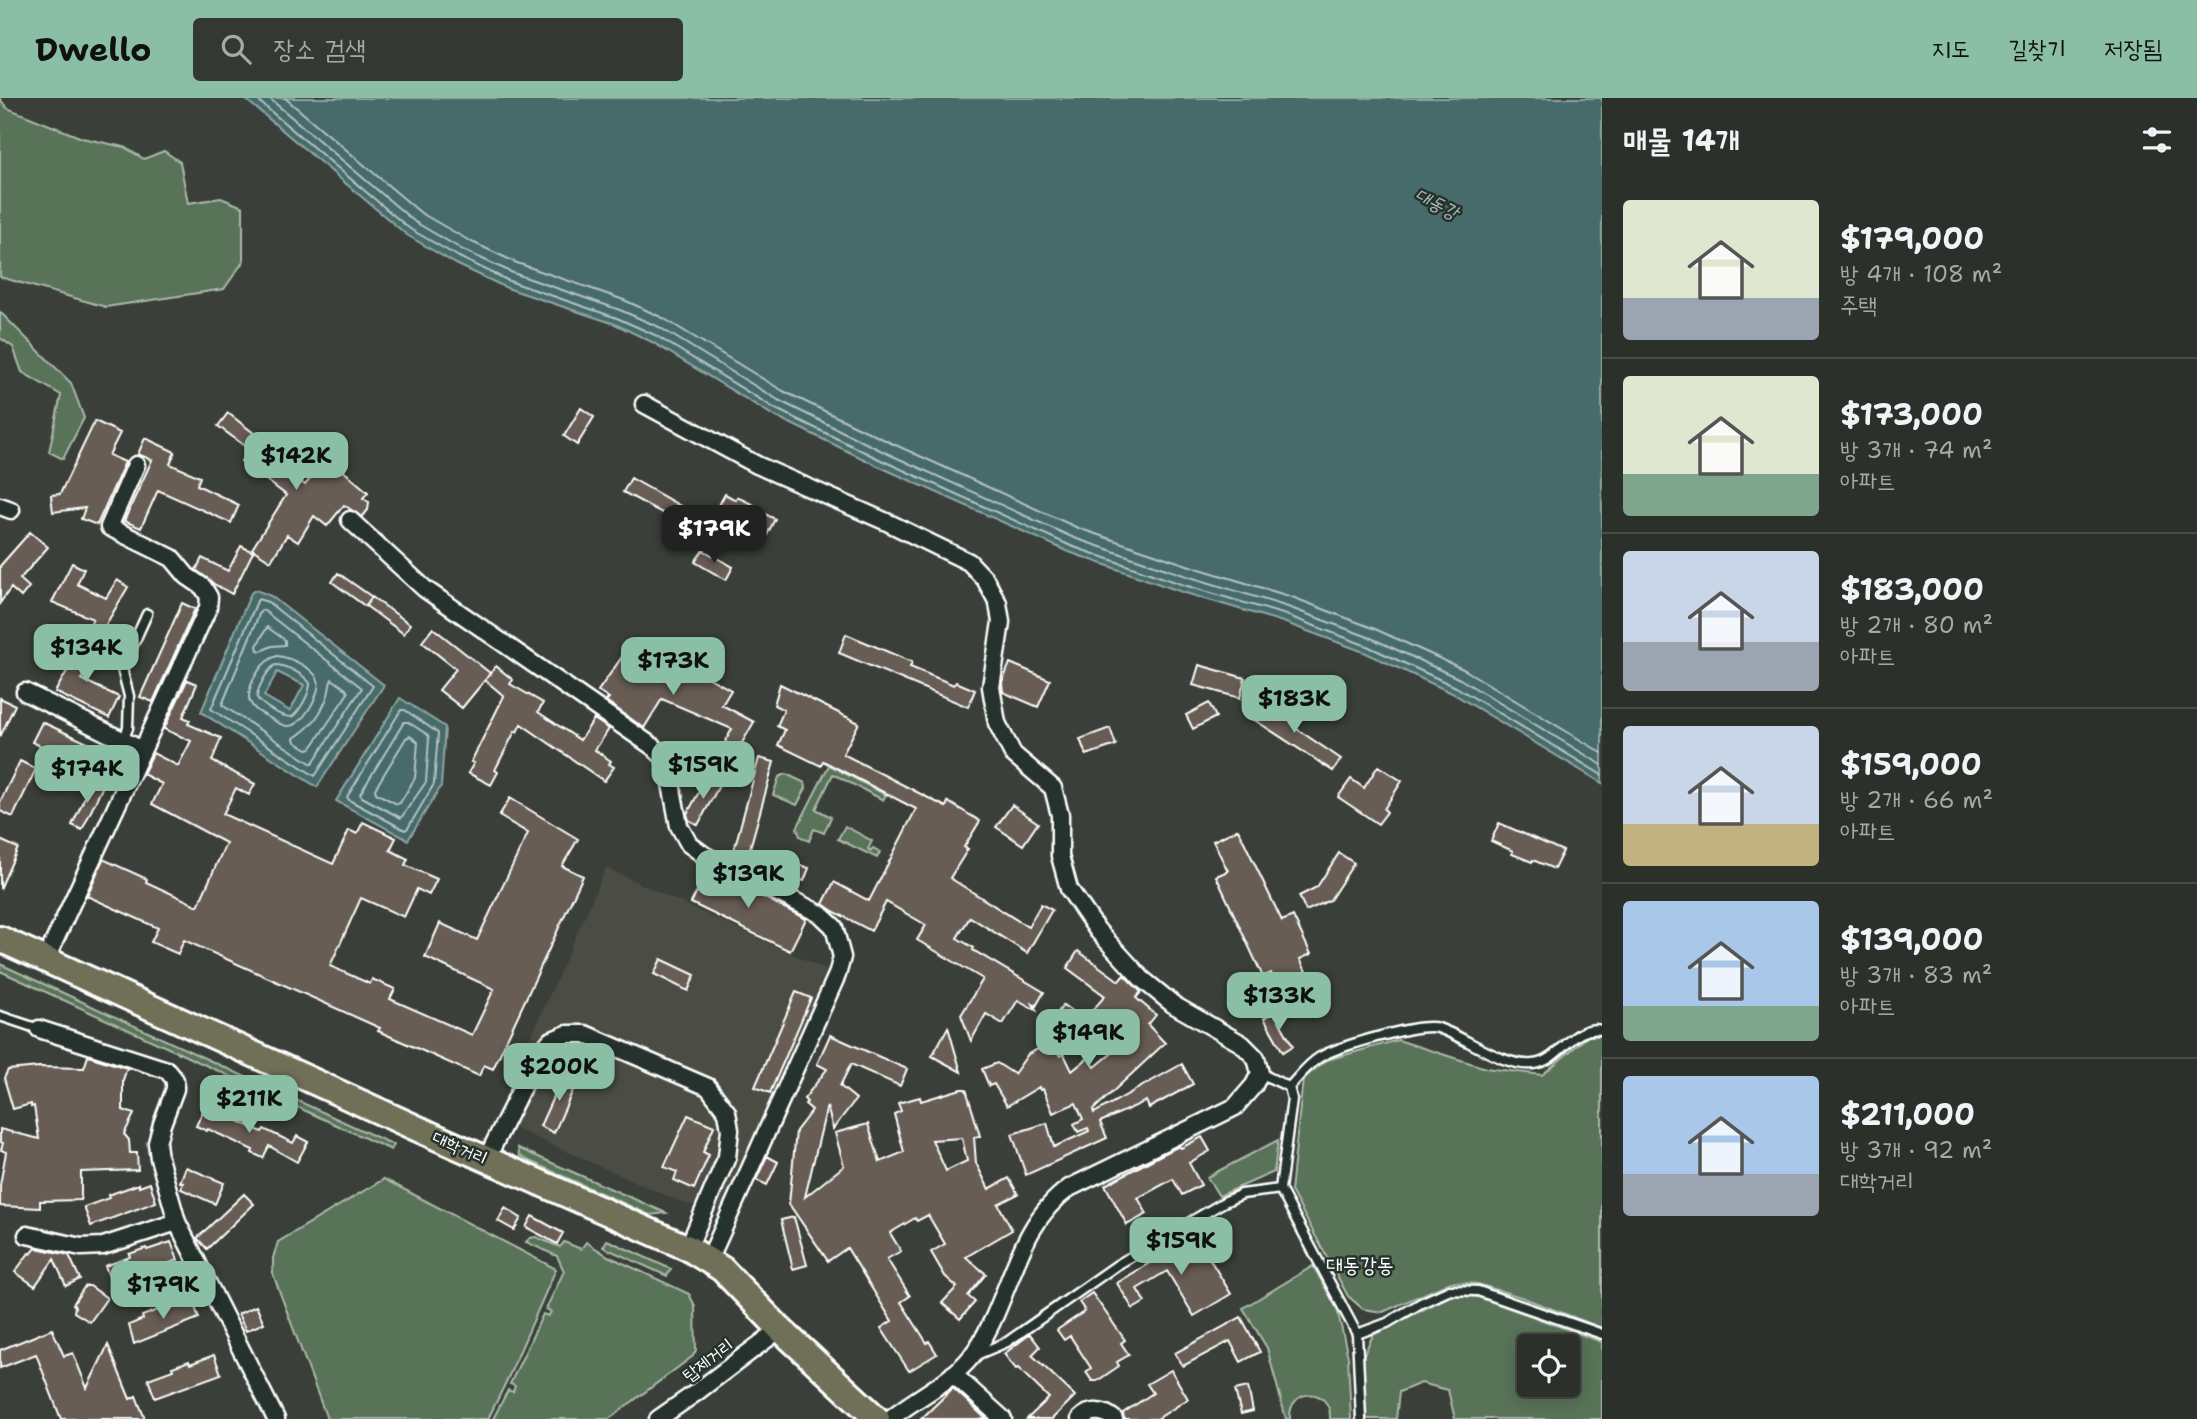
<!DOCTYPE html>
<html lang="ko">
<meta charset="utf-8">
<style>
:root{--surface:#2c302b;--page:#343833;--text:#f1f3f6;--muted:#a6a9a9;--line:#484b47;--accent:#8abfa5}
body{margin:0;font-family:"Shantell Sans","Poor Story",sans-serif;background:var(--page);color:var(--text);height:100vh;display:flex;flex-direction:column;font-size:26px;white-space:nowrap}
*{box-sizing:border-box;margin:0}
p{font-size:23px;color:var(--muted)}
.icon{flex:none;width:38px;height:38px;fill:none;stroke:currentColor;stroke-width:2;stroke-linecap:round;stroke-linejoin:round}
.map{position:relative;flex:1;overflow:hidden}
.sheet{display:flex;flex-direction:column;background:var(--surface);width:595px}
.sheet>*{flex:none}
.buttons{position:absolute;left:1517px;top:1236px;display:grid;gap:14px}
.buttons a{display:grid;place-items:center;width:63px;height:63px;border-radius:7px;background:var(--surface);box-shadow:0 4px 18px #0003,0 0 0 2px var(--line);font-size:35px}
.price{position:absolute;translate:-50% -60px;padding:0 16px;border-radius:14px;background:var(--accent);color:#111;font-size:23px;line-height:46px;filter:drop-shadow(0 2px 4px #0008)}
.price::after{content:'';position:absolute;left:50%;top:42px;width:21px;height:16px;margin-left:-10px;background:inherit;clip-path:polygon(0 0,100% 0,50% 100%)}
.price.on{background:#222;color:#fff}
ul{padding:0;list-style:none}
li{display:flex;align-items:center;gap:21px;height:175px;padding:0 21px}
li+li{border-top:2px solid var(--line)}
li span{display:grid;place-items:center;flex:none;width:196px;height:140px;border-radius:7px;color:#555}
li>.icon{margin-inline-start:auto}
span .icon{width:84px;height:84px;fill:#fffc;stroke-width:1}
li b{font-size:30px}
h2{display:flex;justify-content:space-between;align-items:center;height:84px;padding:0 21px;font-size:30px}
header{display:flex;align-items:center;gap:42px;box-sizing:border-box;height:98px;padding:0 35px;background:var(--accent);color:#111}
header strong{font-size:33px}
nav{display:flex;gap:38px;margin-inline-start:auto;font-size:24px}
.search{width:490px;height:63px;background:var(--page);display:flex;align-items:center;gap:18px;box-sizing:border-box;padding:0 24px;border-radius:7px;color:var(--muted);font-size:26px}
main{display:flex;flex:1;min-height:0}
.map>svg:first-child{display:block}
.built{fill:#4c4d45}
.green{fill:#597359;stroke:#acb9ac;stroke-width:2;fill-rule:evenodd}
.water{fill:#466a6b;stroke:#90a6a6;stroke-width:2;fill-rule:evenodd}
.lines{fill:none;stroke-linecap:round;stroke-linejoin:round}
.shore{stroke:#b5c3c4;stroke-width:2}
.building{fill:#685d54;stroke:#fff;stroke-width:2;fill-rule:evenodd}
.lane-casing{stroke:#fff;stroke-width:13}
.street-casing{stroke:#fff;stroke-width:21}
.primary-casing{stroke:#fff;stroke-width:30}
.lane{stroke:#26332d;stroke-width:8}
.street{stroke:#26332d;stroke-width:16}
.primary{stroke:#706f59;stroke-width:24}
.labels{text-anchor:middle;stroke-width:5;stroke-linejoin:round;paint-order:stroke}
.street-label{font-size:18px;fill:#fff;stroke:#26332d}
.water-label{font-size:19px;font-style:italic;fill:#acbcbc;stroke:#26332d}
.quarter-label{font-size:21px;fill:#fff;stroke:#26332d}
</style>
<header>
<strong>Dwello</strong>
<div class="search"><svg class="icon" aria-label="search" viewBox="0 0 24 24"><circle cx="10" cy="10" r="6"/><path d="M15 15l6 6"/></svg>장소 검색</div>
<nav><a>지도</a><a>길찾기</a><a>저장됨</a></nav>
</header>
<main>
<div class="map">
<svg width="1602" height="1321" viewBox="0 0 1602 1321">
<rect width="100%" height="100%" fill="#3a4039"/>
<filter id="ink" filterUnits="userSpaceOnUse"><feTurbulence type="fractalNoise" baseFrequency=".0143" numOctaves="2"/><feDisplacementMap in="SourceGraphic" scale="14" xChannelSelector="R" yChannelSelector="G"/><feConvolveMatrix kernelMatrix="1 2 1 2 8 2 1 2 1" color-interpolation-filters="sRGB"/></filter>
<g filter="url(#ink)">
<path class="built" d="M606 770 827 872 723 1110 686 1106 516 1031 502 1005Z"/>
<path class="green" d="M0 1 7 10 82 40 124 49 144 61 164 53 180 64 188 105 221 100 243 109V164L224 191 106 209 0 179Z
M0 214 71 285 84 320 63 361 49 354 61 297 22 274 13 249 0 240Z
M829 667 886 697 883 702 833 676 816 711 831 719 824 735 814 731 809 743 800 738 797 730Z
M786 676 805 685 806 690 797 707 773 697 779 679Z
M845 728 872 743 868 751 870 753 873 750 880 754 877 760 838 741Z
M0 866 394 1047 391 1052 0 873Z
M1588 938H1602V1230L1521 1199 1478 1186 1451 1184 1383 1214 1363 1211 1348 1198 1291 1093 1303 981 1327 962 1398 942 1486 970 1542 977Z
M1278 1042 1274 1074 1219 1098 1207 1079Z
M518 1050 666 1115 650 1117 527 1062 519 1057Z
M384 1081 556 1171 508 1280 488 1321H327L273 1176V1160L278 1144Z
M536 1139 560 1149 564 1144 581 1151 586 1144 608 1158 689 1196 695 1208 696 1252 693 1258 609 1321H493L508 1292 513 1294 515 1288 510 1286 543 1216 548 1218 551 1214 546 1211 564 1173 557 1158 526 1144 530 1140Z
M607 1142 671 1171 667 1178 603 1149Z
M1313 1168 1337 1210 1348 1259 1351 1321H1330C1332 1288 1288 1289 1290 1321H1286L1267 1250 1243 1210Z
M1452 1197 1479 1199 1602 1244V1321H1455L1448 1292 1421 1285 1399 1294 1396 1321H1366L1363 1258 1373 1237ZM1530 1248H1568V1286H1530Z"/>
<path class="water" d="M244 0H1602V685L1452 595 1364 554 1283 524 1182 494 1069 454 878 368 771 316 652 244 615 226 507 190 456 166 407 137Z
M256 492 271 498 384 587 317 689 201 614 251 495ZM277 574 304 587 290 613 264 598Z
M400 600 445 629 441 688 408 742 336 703Z"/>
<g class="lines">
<path class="shore" d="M255 0 410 131 459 159 509 183 617 220 655 237 774 310 881 362 1071 448 1184 487 1286 517 1367 548 1456 589 1602 677
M269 0 415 124 463 152 513 175 620 212 659 229 778 302 884 354 1074 440 1187 478 1288 509 1371 540 1460 581 1602 667
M285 0 421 115 468 142 517 165 624 202 663 220 783 293 889 344 1078 430 1190 468 1292 499 1375 531 1465 572 1602 655
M258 501 268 504 373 588 315 678 211 611Z
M263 512 362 590 312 666 222 607 260 514Z
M267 529 285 542V547L272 548 261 553 258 552 257 548Z
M277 558C289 559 314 570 318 582 322 595 302 629 288 628 281 628 274 622 268 619 259 614 252 611 249 601 248 585 262 562 277 558Z
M275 567C286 567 303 576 310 585 310 595 300 613 292 619 281 619 264 609 257 600 257 590 267 573 275 567Z
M332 581 346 591 348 595 311 650 307 651 295 644 294 640C311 629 321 617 328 597 330 591 329 586 332 581Z
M401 612H405L438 635 434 686 408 730 405 732 349 702 347 699Z
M404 624H408L428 637 429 640 426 684 401 720 362 699 360 696Z
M410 638 418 644 415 680 400 705 397 706 376 695 375 691 406 640Z"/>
</g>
<path class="building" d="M581 310 594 319 577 347 564 338Z
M228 315 273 350 267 358 305 387 328 360 368 394 363 400 369 404 368 412 362 419 344 407 327 428 314 418 298 444 287 437 271 463 252 451 286 397 241 363 250 352 218 328Z
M95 323 120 335 109 357 125 364 97 427 81 421 85 410 53 414 51 397 60 396Z
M145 340 175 354 170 366 200 379 197 387 239 407 231 425 158 392 141 430 124 423 152 362 138 356Z
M631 380 682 409 675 422 623 394Z
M725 396 736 402 737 399 754 407 753 410 775 421 765 441 714 416Z
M30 434 48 449 20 481 29 489 21 499 11 490 0 505V468Z
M241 448 253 454 232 496 214 486 196 472 202 460 228 473Z
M703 452 733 469 726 482 695 464Z
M72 465 84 471 77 486 106 500 117 482 128 489 97 542 85 535 93 521 52 504Z
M338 475 372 499 365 508 332 484Z
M372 499 410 526 404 536 366 508Z
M182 505 195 511 153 604 140 599Z
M433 530 490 575 486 581 496 568 513 582 510 586 543 605 538 614 580 642 594 621 609 631 595 652 611 663 609 666 614 669 604 683 521 626 517 634 515 633 495 672 498 674 491 687 468 675 474 665 471 664 504 598 485 582 462 610 439 592 456 571 422 544Z
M846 536 912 564 910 569 954 587 956 584 975 592 968 609 839 555Z
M85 542 99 551 81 581 119 599 109 620 55 594Z
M622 559 644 574 653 559 681 577 686 567 731 592 722 607 754 624 734 659 721 652 732 631 662 601 644 630 606 603 609 600 598 593Z
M1010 565 1050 582 1038 609 1003 594 1002 585Z
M1199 567 1245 580 1240 600 1193 587Z
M187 582 197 586 183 619 190 622 188 626 221 640 212 663 255 686 249 697 236 690 223 716 333 766 349 732 357 736 363 724 396 740 390 752 408 761 405 767 437 781 429 797 417 791 404 819 361 800 330 868 370 886 372 881 395 891 390 901 472 937 494 891 425 859 440 825 477 842 528 735 499 718 510 700 578 741 562 768 583 778 493 971 484 967 479 978 378 933 380 930 184 842 178 856 151 844 158 830 87 798 103 761 147 781 146 784 198 808 226 745 152 706 162 686 143 676 153 655 178 668 191 643 164 631Z
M780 586 859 625 843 656 946 709 948 704 980 723 964 749 968 751 950 780 1028 829 1041 806 1052 812 1027 855 970 819 957 840 974 850 973 852 1044 894 1036 908 1033 906 1036 912 1018 902 1003 926 986 916 971 943 961 917 983 881 917 842 926 827 886 804 871 833 833 813 823 806 834 784 869 803 916 711 823 663 821 668 778 647 785 632 777 628 784 612 774 607Z
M0 600 15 607 0 639Z
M1209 605 1216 619 1193 631 1186 617Z
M1255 605 1280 621 1286 613 1299 621 1294 629 1341 661 1333 673 1247 617Z
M42 624 105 653 96 673 32 644Z
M1110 630 1116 647 1086 657 1080 641Z
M759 660 774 664 750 750 809 770 804 783 732 759Z
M20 663 36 671 13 719 0 713V704Z
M1378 668 1402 683 1384 711 1387 714 1378 726 1338 699 1351 681 1364 690Z
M707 679 720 686 698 727 689 722 687 716Z
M92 683 103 688 82 732 72 727Z
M1012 707 1038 725 1023 747 996 729Z
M1499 725 1563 753 1554 771 1533 762 1532 764 1512 756 1513 753 1491 743Z
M1238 731 1282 823 1293 818 1311 856 1300 861 1313 888 1284 902 1271 875 1263 879 1216 778 1228 773 1213 743Z
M0 742 18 750 0 791Z
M1339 755 1354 765 1330 802 1306 813 1299 798 1317 789Z
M708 771 806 821 790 853 691 805Z
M1078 853 1119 883 1124 877 1141 894 1136 900 1156 917 1148 927 1165 945 1093 1012 1094 1015 1182 966 1193 986 1149 1010 1146 1003 1100 1024 1107 1040 1026 1077 1012 1036 1047 1025 1054 1049 1089 1033 1088 1030 1078 1034 1074 1026 1083 1021 1076 1005 1053 1015 1043 991 1040 992 1039 989 1007 1008 994 986 989 988 982 971 997 965 1014 976 1028 956 1052 944 1060 958 1064 956 1072 973 1088 960 1095 969 1122 947 1098 927 1086 944 1054 920 1063 907 1084 922 1105 898 1067 870Z
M661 861 695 877 688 893 654 876Z
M796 894 811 900 770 995 755 989Z
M1274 914 1293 948 1283 954 1264 920Z
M948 929 961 974 932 958Z
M830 937 907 971 900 988 851 966 840 988 856 1001 833 1031 827 1008 805 1099 844 1068 835 1035 868 1026 880 1064 904 1054 894 1016 901 1013 898 1005 920 999 921 1003 961 991H966L980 1038 974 1039 976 1065 989 1091 1009 1080 1018 1096 998 1106 1012 1132 966 1159 986 1176 968 1198 975 1204 960 1221 942 1205 957 1189 945 1178 931 1154 945 1146 928 1117 917 1123 915 1120 890 1135 901 1153 887 1161 910 1198 901 1204 927 1245 929 1243 937 1256 909 1273 881 1230 892 1223 847 1150 828 1163 789 1106 796 1033 812 1012 805 1006 807 1004 804 1001 827 971 817 966ZM962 1040 967 1063 946 1073 932 1042Z
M88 958 127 970 123 982V1012L134 1016 124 1036 129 1042 130 1055H137L138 1072 81 1074V1102L40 1103V1110L0 1108V1087L6 1054 1 1052 3 1045 0 1044V1031L39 1041 34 1008 31 1009V1006L13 1011 4 980 8 972 39 969 84 970Z
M564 975 578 981 554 1035 540 1028Z
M207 1004 218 1009 217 1013 262 1034 264 1031 293 1045 297 1038 308 1044 297 1064 269 1048 263 1060 252 1055 253 1052 208 1031 207 1033 196 1028Z
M688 1017 714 1028 703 1054 709 1057 694 1091 674 1082 677 1074 664 1069Z
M1202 1039 1210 1053 1189 1065 1201 1087 1182 1097 1173 1081 1138 1100 1147 1116 1127 1127 1105 1087 1157 1059 1179 1048 1181 1050Z
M767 1058 778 1064 767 1087 756 1082Z
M186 1069 224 1085 215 1106 181 1091 183 1085 180 1084Z
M150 1085 156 1104 91 1128 84 1109 109 1100 108 1097 139 1086V1089Z
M244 1096 254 1106 207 1151 197 1140Z
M505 1110 521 1120 514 1132 498 1123Z
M532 1118 563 1135 557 1146 526 1129Z
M794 1119 807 1167 793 1171 781 1122Z
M1195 1137 1231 1196 1194 1218 1167 1173 1137 1191 1145 1204 1133 1211 1117 1185Z
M171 1144 178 1162 112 1186 105 1168 130 1159 129 1156 146 1150 147 1152Z
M36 1150 69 1157 80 1181 66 1188 54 1161 35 1188 15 1174 29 1155 31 1156Z
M85 1188H90L107 1200 90 1224 74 1214 75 1208 73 1206Z
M1092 1195 1125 1242 1121 1245 1129 1257 1117 1264 1119 1268 1097 1283H1092L1086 1274 1091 1270 1070 1238 1064 1242 1057 1232 1085 1213 1079 1204Z
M192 1201 199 1220 134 1246 129 1227 143 1221 142 1218 173 1206 174 1209Z
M256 1208 264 1225 246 1233 238 1216Z
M1241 1219 1260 1254 1241 1264 1230 1243 1183 1268 1175 1255Z
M52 1231 64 1258 73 1255 87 1290 108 1247 130 1301 136 1298 145 1321H61L36 1256 0 1270V1252Z
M1030 1236 1040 1249 1032 1257 1075 1298 1052 1321H1027L1049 1300 1018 1270 1016 1271 1004 1256Z
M214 1257 221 1276 155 1300 148 1281 173 1272 172 1269 189 1263 190 1266Z
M1171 1272 1188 1301 1157 1321H1124L1123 1315 1153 1295 1147 1286Z
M1248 1289 1253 1313 1241 1316 1235 1292Z
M953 1290 968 1304 986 1321H921Z"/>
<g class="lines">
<defs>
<path id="lane" d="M123 643 128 630 129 598 122 571 147 516
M0 918 39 931
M1260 975 1289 989 1292 1001 1280 1091 1357 1236 1361 1321
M1289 989C1298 980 1308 966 1320 959 1337 949 1420 924 1438 930 1466 939 1502 969 1533 966 1560 964 1572 926 1602 932
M1357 1236 1387 1225 1421 1205 1450 1192 1478 1193 1602 1236
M976 1257 1007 1244 1117 1167 1224 1104 1242 1096 1280 1091"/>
<path id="street" d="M644 306 757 367 889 425 969 464 985 481 998 505 1001 524 991 589 997 625 1013 656 1053 690 1060 717V758L1069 791 1098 833 1142 881 1174 907 1242 946 1256 960 1260 975 1254 987 1235 1009 1069 1090C1013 1130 1011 1207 971 1259 950 1285 915 1300 890 1321
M0 408 11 412
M350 422 425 491 652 648 664 659 669 675 679 728 689 746 704 757 820 816 834 829 842 859 837 877 709 1162
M25 594 142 652
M46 861 208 510 209 499 203 489 187 478 172 460 109 429 136 367
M39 931 167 972 175 982V991L162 1026 157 1045 159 1060 177 1124 276 1321
M486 1062 537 959 550 943 567 936H585L708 989 727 1014 730 1032 727 1059 688 1150
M27 1137 81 1149 103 1148 177 1124
M953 1276 1003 1321
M658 1321 694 1296 780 1231
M1080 1321C1090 1311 1104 1312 1114 1321"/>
<path id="primary" d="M0 841 436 1039 688 1150 722 1171 780 1231 877 1321"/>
</defs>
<use href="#lane" class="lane-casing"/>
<use href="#street" class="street-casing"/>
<use href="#primary" class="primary-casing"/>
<use href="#lane" class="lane"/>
<use href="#street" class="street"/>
<use href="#primary" class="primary"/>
</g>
</g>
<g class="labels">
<g class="street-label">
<text transform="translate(460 1050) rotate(24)" y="6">대학거리</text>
<text transform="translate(708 1262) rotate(-37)" y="6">탑제거리</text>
</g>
<g class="water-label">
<text transform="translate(1437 105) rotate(27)" y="7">대동강</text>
</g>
<g class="quarter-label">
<text x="1360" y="1174">대동강동</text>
</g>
</g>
</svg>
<div class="buttons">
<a><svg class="icon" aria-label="locate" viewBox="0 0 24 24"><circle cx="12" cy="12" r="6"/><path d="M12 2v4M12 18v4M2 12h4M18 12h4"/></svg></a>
</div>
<b class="price" style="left:296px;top:394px">$142K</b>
<b class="price on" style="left:714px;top:467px">$179K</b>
<b class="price" style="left:86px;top:586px">$134K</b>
<b class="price" style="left:673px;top:599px">$173K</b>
<b class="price" style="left:1294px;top:637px">$183K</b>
<b class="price" style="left:703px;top:703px">$159K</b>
<b class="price" style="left:87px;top:707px">$174K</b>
<b class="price" style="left:748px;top:812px">$139K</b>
<b class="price" style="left:1279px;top:934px">$133K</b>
<b class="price" style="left:1088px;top:971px">$149K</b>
<b class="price" style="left:559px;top:1005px">$200K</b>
<b class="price" style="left:249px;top:1037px">$211K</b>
<b class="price" style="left:1181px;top:1179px">$159K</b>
<b class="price" style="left:163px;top:1223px">$179K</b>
</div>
<section class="sheet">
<h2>매물 14개<svg class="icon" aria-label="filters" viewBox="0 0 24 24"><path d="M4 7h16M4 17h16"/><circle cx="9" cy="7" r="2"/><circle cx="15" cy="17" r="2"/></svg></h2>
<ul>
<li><span style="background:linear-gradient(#dfe7d0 70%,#9aa5b1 0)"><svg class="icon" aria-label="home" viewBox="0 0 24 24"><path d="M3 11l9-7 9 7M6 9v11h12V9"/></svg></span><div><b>$179,000</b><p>방 4개 · 108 m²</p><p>주택</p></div></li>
<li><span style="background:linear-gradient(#dfe7d0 70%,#7fa58c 0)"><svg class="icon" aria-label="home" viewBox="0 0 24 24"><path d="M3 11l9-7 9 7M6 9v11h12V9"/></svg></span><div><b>$173,000</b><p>방 3개 · 74 m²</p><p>아파트</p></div></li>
<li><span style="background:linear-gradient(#c9d6e8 65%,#9aa5b1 0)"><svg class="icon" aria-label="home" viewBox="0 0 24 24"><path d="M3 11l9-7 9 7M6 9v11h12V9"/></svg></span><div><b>$183,000</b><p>방 2개 · 80 m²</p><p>아파트</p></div></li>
<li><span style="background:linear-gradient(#c9d6e8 70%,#c2b280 0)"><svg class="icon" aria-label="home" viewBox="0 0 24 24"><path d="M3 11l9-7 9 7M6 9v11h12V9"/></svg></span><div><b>$159,000</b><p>방 2개 · 66 m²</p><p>아파트</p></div></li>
<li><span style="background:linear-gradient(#a9c7e8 75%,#7fa58c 0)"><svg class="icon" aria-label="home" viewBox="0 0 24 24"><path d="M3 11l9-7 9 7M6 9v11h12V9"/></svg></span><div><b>$139,000</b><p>방 3개 · 83 m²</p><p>아파트</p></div></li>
<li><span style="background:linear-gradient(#a9c7e8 70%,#9aa5b1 0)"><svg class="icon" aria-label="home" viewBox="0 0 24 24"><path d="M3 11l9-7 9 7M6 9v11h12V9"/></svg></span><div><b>$211,000</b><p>방 3개 · 92 m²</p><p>대학거리</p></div></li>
</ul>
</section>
</main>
